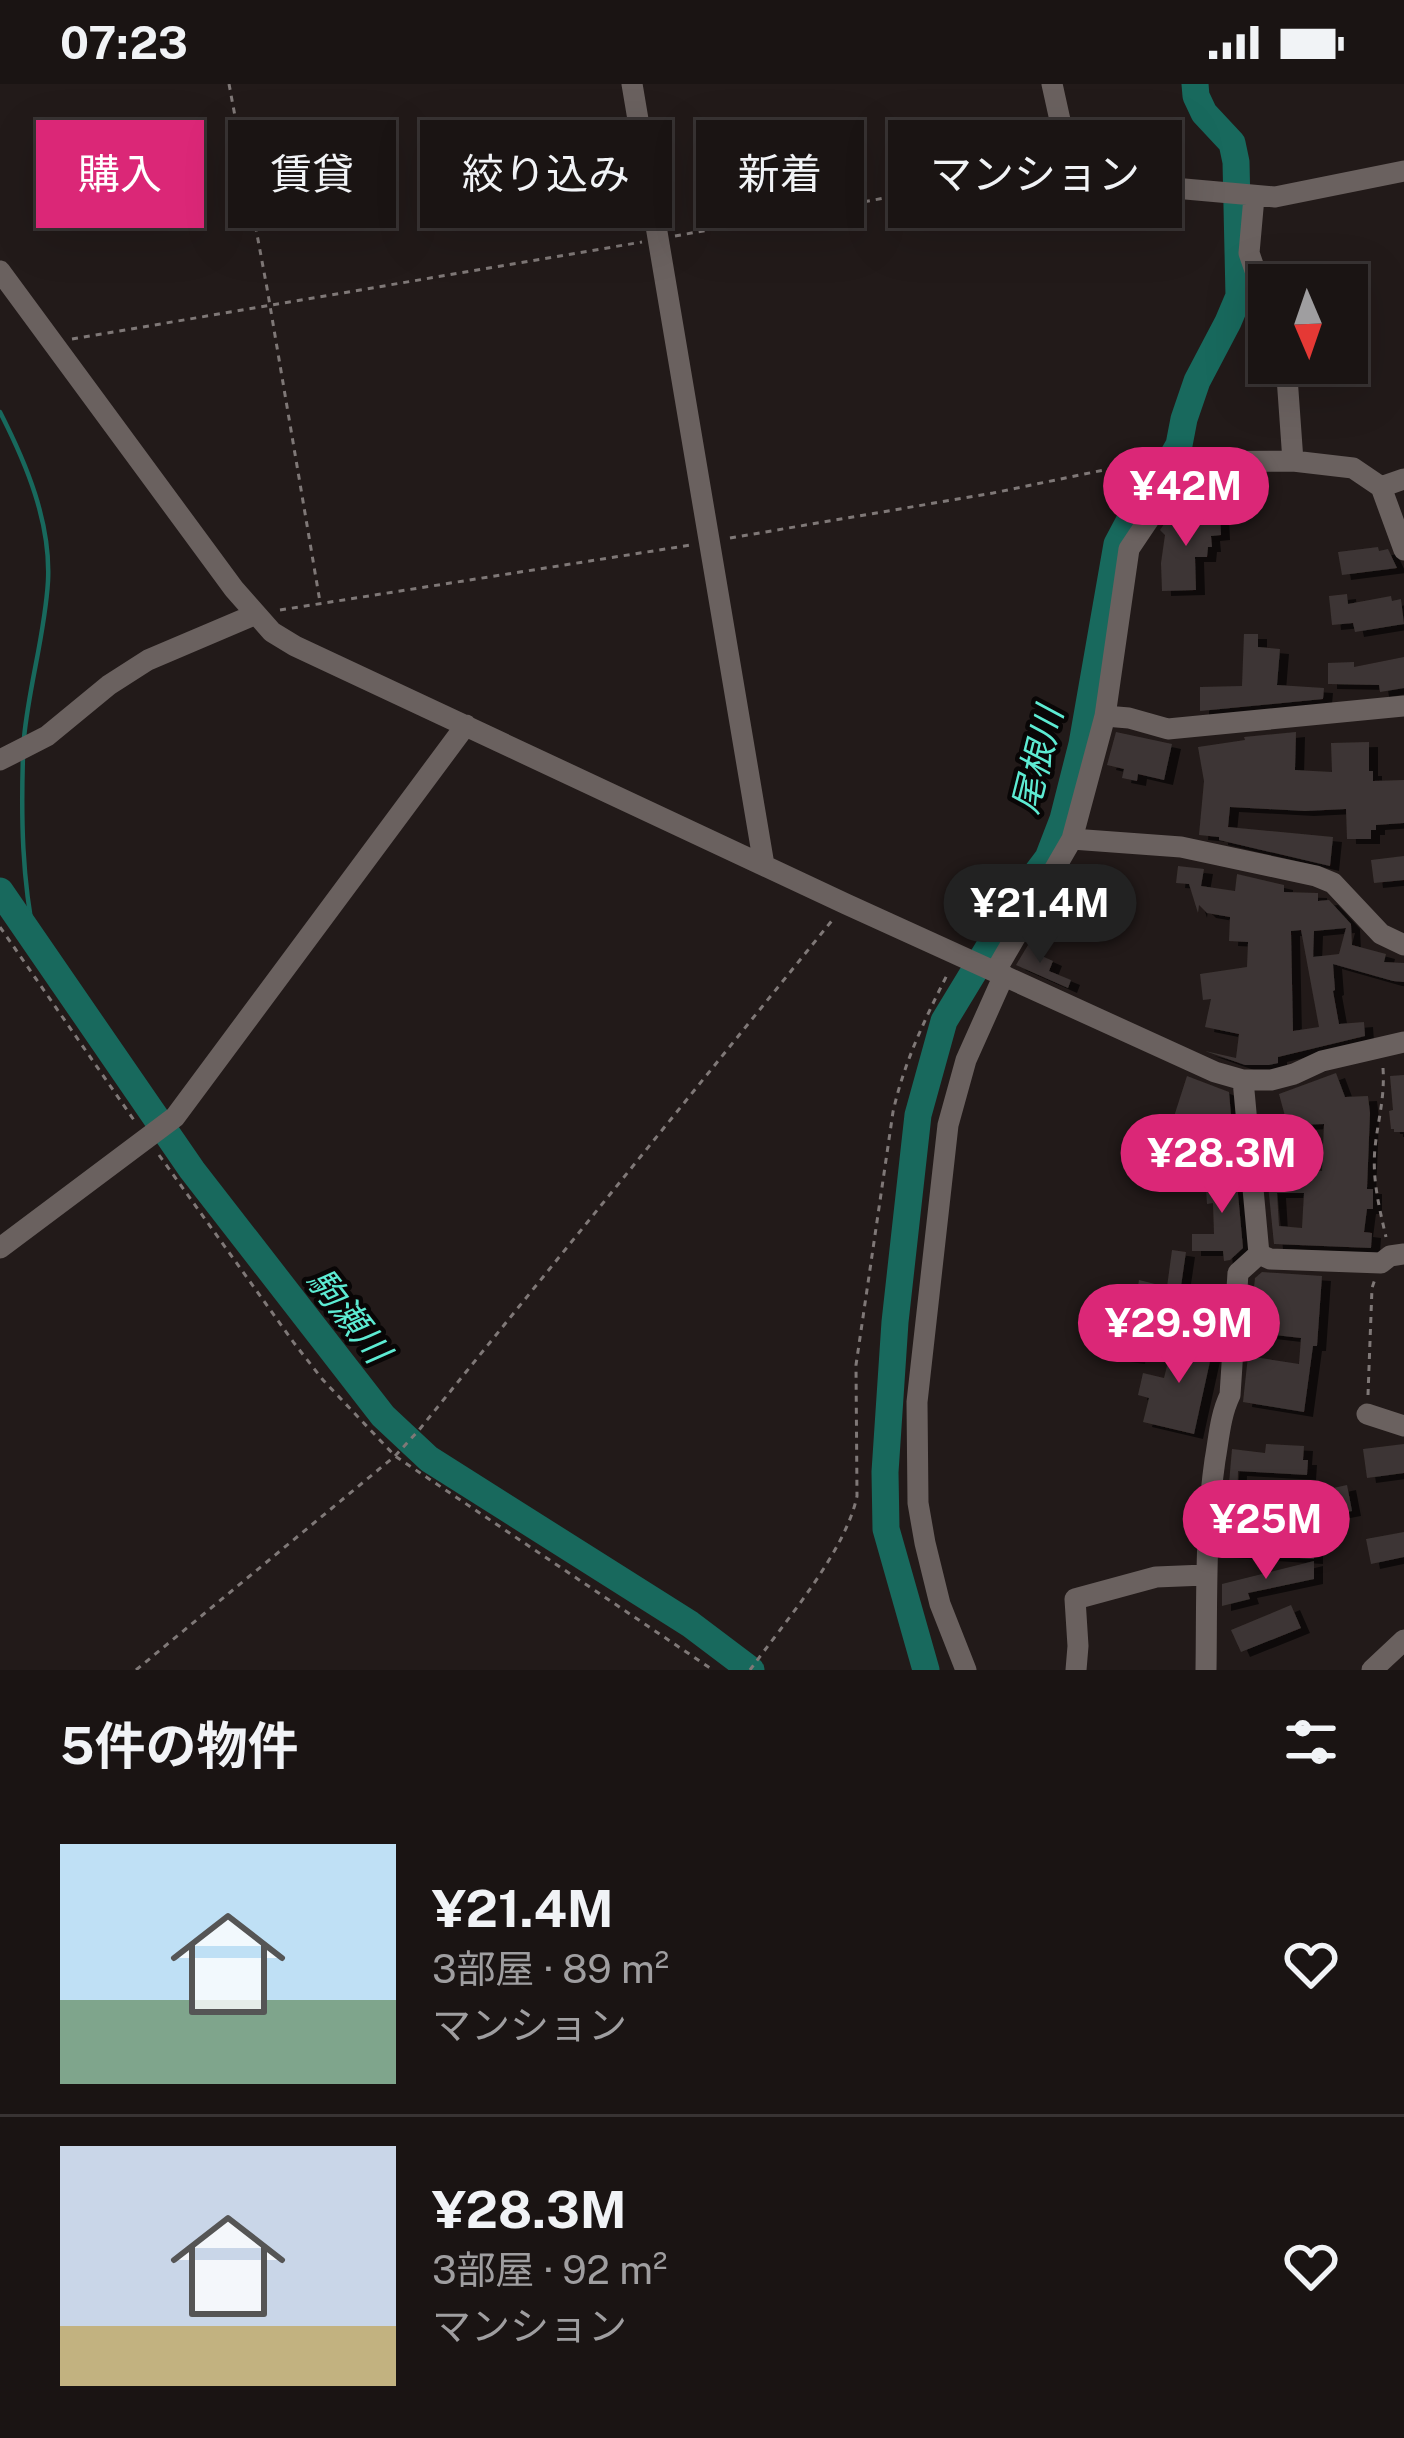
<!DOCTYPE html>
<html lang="ja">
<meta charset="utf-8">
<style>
:root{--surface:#1a1413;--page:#272121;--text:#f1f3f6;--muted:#9f9ea0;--line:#383333;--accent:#db2777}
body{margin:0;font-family:"Public Sans","Noto Sans JP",sans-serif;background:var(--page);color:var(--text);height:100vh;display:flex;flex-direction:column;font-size:45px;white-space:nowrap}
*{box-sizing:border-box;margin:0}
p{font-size:39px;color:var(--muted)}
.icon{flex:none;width:66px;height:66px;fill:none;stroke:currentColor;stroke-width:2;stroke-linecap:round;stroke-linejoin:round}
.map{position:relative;height:1586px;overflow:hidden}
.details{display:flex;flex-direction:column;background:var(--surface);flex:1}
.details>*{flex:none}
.banner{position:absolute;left:36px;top:36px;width:1332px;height:108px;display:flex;gap:24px}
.needle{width:78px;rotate:178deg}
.tools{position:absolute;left:1248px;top:180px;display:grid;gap:24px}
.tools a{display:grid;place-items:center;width:120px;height:120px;border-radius:0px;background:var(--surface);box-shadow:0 12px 48px #0002,0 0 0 3px var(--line);font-size:60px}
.price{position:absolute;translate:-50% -102px;padding:0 27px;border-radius:42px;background:var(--accent);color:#fff;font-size:39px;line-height:78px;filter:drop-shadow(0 3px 6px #0008)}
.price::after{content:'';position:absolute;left:50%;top:72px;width:36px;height:27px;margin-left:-18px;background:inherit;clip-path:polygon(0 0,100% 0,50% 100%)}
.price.current{background:#222;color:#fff}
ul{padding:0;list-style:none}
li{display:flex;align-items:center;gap:36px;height:300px;padding:0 60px}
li+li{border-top:3px solid var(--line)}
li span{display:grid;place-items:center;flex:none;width:336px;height:240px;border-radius:0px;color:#555}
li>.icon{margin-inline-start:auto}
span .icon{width:144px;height:144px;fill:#fffc;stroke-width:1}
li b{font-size:51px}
h2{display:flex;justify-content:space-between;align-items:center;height:144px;padding:0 60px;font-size:51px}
.tag{padding:0 42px;border-radius:0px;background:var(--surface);box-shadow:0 12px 48px #0002,0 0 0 3px var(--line);font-size:42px;line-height:108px}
.tag.current{background:var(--accent);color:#fff}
.status{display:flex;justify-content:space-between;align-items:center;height:84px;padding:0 60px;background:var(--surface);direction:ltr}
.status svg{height:33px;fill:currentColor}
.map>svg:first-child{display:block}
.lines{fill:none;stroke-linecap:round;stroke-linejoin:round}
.stream{stroke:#18695d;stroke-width:4.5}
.river{stroke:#18695d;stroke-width:27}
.building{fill:#3d3534;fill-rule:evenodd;filter:url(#shadow)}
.path{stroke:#7f7877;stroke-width:3;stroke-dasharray:6 6;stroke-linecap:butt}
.minor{stroke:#6a615f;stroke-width:21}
.labels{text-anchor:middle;stroke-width:9;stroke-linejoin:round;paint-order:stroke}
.water-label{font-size:36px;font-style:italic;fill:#5debd3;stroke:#090606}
</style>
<div class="status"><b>07:23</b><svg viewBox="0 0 49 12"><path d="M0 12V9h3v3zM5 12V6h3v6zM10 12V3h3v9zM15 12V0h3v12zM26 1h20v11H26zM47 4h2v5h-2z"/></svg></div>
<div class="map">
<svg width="1404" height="1586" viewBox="0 0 1404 1586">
<defs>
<filter id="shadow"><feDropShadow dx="9" dy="5" stdDeviation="0" flood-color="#0009"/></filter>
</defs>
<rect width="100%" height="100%" fill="#221a19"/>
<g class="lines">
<path class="stream" d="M0 328C26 379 51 438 48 497 45 550 29 601 24 654
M23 671C21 734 22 795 35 857"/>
<path class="river" d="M0 807 192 1086 383 1332 429 1375 690 1540 751 1586
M926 1586 886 1445 885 1388 895 1238 918 1031 944 937 1023 807 1048 774 1063 735 1082 660 1117 460 1133 430 1163 389 1179 361 1184 335 1197 297 1228 238 1239 212 1236 78 1232 59 1204 29 1196 12 1195 0"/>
</g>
<path class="building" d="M1220 429 1221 451 1211 452 1212 463H1208L1207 473H1195L1196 506 1162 507 1161 479 1165 451 1160 446 1169 433Z
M1378 463 1379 467 1388 465 1397 484 1342 491 1338 468Z
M1347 510 1348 520 1391 512 1392 517 1401 515 1404 540 1355 548 1353 539 1332 541 1329 512Z
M1244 550H1258V563L1280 565 1277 601 1324 604 1323 615 1200 627V603L1242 602Z
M1404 573V604L1380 608 1379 601 1328 600V579L1354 578V583Z
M1116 648 1172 660 1164 696 1138 690 1137 697 1122 694 1124 685 1107 681Z
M1296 648 1295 686 1332 688 1331 659 1369 658V687H1373V697L1404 696V739L1376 741V746H1371V755H1347L1346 725 1305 727 1230 723 1228 743 1333 753 1330 782 1219 756V753L1199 751 1204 697 1198 663 1245 656 1244 653Z
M1404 772V796L1374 799 1371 776Z
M1178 782 1204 785 1201 802 1235 807 1237 790 1284 801V808L1318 809V817L1329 816 1351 840 1352 861 1386 870 1384 878 1404 879V898L1393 897 1333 880 1335 906 1333 907 1339 940 1364 938 1365 952 1278 973V979L1269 981H1245L1205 967 1236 974 1239 950 1205 943 1211 915 1203 916 1200 890 1247 883 1248 858 1229 857 1230 833 1207 829 1199 821 1198 829 1189 800 1176 799ZM1346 844 1339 870 1313 873 1314 847ZM1301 846 1319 943 1293 947 1291 847Z
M1028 861 1037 864 1035 869 1053 877 1049 887 1071 896 1068 904 1016 881Z
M1336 989 1345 1013 1368 1012 1370 1029 1367 1105H1373V1125H1367L1364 1148 1372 1149 1371 1164 1274 1160 1262 1041H1268V1034L1285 1032 1279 1010ZM1324 1040 1322 1087H1296L1294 1058H1298L1297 1041ZM1277 1109H1304L1302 1144 1279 1142Z
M1404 991V1048H1394V1045H1391L1389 1027 1393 1026 1390 992Z
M1187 992 1229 1008 1234 1065H1190V1050L1170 1045Z
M1205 1088H1236L1243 1164 1230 1176 1224 1177 1223 1167H1192V1150H1214L1213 1119 1207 1120Z
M1172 1166 1186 1168 1181 1202 1222 1211 1219 1253 1211 1251 1216 1231 1180 1224 1179 1226 1175 1225 1171 1252 1140 1247 1136 1275 1121 1273 1127 1237 1119 1239 1117 1223 1135 1220 1139 1196 1167 1203Z
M1262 1188 1322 1192 1317 1262H1313L1304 1328 1243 1318 1248 1272 1299 1280 1301 1254 1249 1248 1255 1194Z
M1175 1250 1214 1259 1194 1350 1143 1338 1149 1314 1138 1311 1143 1289 1164 1294Z
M1266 1360 1304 1362 1303 1376H1308L1307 1391 1238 1387 1237 1424 1255 1425 1254 1460H1281V1451H1314V1475L1223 1469 1232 1365 1265 1369Z
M1404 1360V1389L1367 1394 1363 1365Z
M1347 1401 1352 1427 1320 1433 1315 1408Z
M1404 1448V1473L1371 1480 1366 1455Z
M1314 1477V1495L1248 1509 1250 1515 1222 1522V1500Z
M1291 1521 1301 1544 1241 1568 1231 1546Z"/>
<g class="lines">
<path class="path" d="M229 0 267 204 320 518
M675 152 984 96 1013 106 1054 98
M72 255 642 158
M730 454 993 409 1128 381
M280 526 691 461
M0 843 136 1039
M1383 984C1385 1014 1378 1035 1375 1064 1372 1094 1379 1123 1386 1153
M159 1071 294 1259 323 1296 395 1372 713 1586
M1368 1311 1372 1204 1375 1195
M136 1586 395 1372 419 1346 834 834
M750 1586C784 1539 846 1467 857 1412L856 1281 893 1028C904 978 925 935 948 889"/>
<path class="minor" d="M632 0 764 781
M1052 0 1073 95 1275 113 1404 87
M1254 113 1249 169 1269 227
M0 187 234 505 272 548 295 562 846 820 1215 988 1243 996H1271L1294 990 1322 977 1404 958
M1283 279 1287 293 1293 377
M1144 378 1293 377 1353 384 1381 403 1404 466
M1381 403 1404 395
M1105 632 1129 634 1168 645 1404 622
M0 676 47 652 109 601 148 576 254 531
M1072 755 1181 763 1316 792 1333 799 1381 850 1404 861
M995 888 1072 755 1105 632 1129 465 1188 377
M1243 996 1259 1170
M0 1164 175 1033 466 641
M1259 1170 1270 1175 1381 1179 1390 1172 1404 1170
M1367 1330 1404 1342
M966 1586 940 1520 925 1459 918 1419 917 1318 948 1041 966 976 1004 891
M1076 1586 1078 1562 1075 1515 1156 1493 1205 1491
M1206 1586C1207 1516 1205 1446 1215 1376 1219 1354 1220 1332 1230 1311L1238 1189 1259 1170
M1372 1586 1404 1556"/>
</g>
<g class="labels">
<g class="water-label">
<text transform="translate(1037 676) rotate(-76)" y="13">尾根川</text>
<text transform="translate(349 1231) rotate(52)" y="13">駒瀬川</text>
</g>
</g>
</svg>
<div class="tools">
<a><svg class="needle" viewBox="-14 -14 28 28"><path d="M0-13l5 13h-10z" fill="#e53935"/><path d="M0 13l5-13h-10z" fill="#9f9ea0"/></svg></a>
</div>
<b class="price" style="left:1186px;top:465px">¥42M</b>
<b class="price current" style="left:1040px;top:882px">¥21.4M</b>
<b class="price" style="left:1222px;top:1132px">¥28.3M</b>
<b class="price" style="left:1179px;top:1302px">¥29.9M</b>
<b class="price" style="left:1266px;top:1498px">¥25M</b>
<div class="banner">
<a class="tag current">購入</a>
<a class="tag">賃貸</a>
<a class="tag">絞り込み</a>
<a class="tag">新着</a>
<a class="tag">マンション</a>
</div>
</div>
<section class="details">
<h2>5件の物件<svg class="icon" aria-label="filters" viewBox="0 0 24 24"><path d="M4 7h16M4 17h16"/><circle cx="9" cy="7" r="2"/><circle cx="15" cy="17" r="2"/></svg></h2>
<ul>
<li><span style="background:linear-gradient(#bfe0f5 65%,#7fa58c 0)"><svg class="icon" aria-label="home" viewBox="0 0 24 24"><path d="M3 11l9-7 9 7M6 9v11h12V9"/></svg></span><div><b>¥21.4M</b><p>3部屋 · 89 m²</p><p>マンション</p></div><svg class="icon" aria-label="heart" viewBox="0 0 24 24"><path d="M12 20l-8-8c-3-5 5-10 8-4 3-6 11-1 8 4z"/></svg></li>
<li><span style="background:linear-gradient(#c9d6e8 75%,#c2b280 0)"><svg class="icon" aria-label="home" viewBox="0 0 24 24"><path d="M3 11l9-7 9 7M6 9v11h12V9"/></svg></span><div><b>¥28.3M</b><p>3部屋 · 92 m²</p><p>マンション</p></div><svg class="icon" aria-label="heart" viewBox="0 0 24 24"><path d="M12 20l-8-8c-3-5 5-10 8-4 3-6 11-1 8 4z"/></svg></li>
</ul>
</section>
